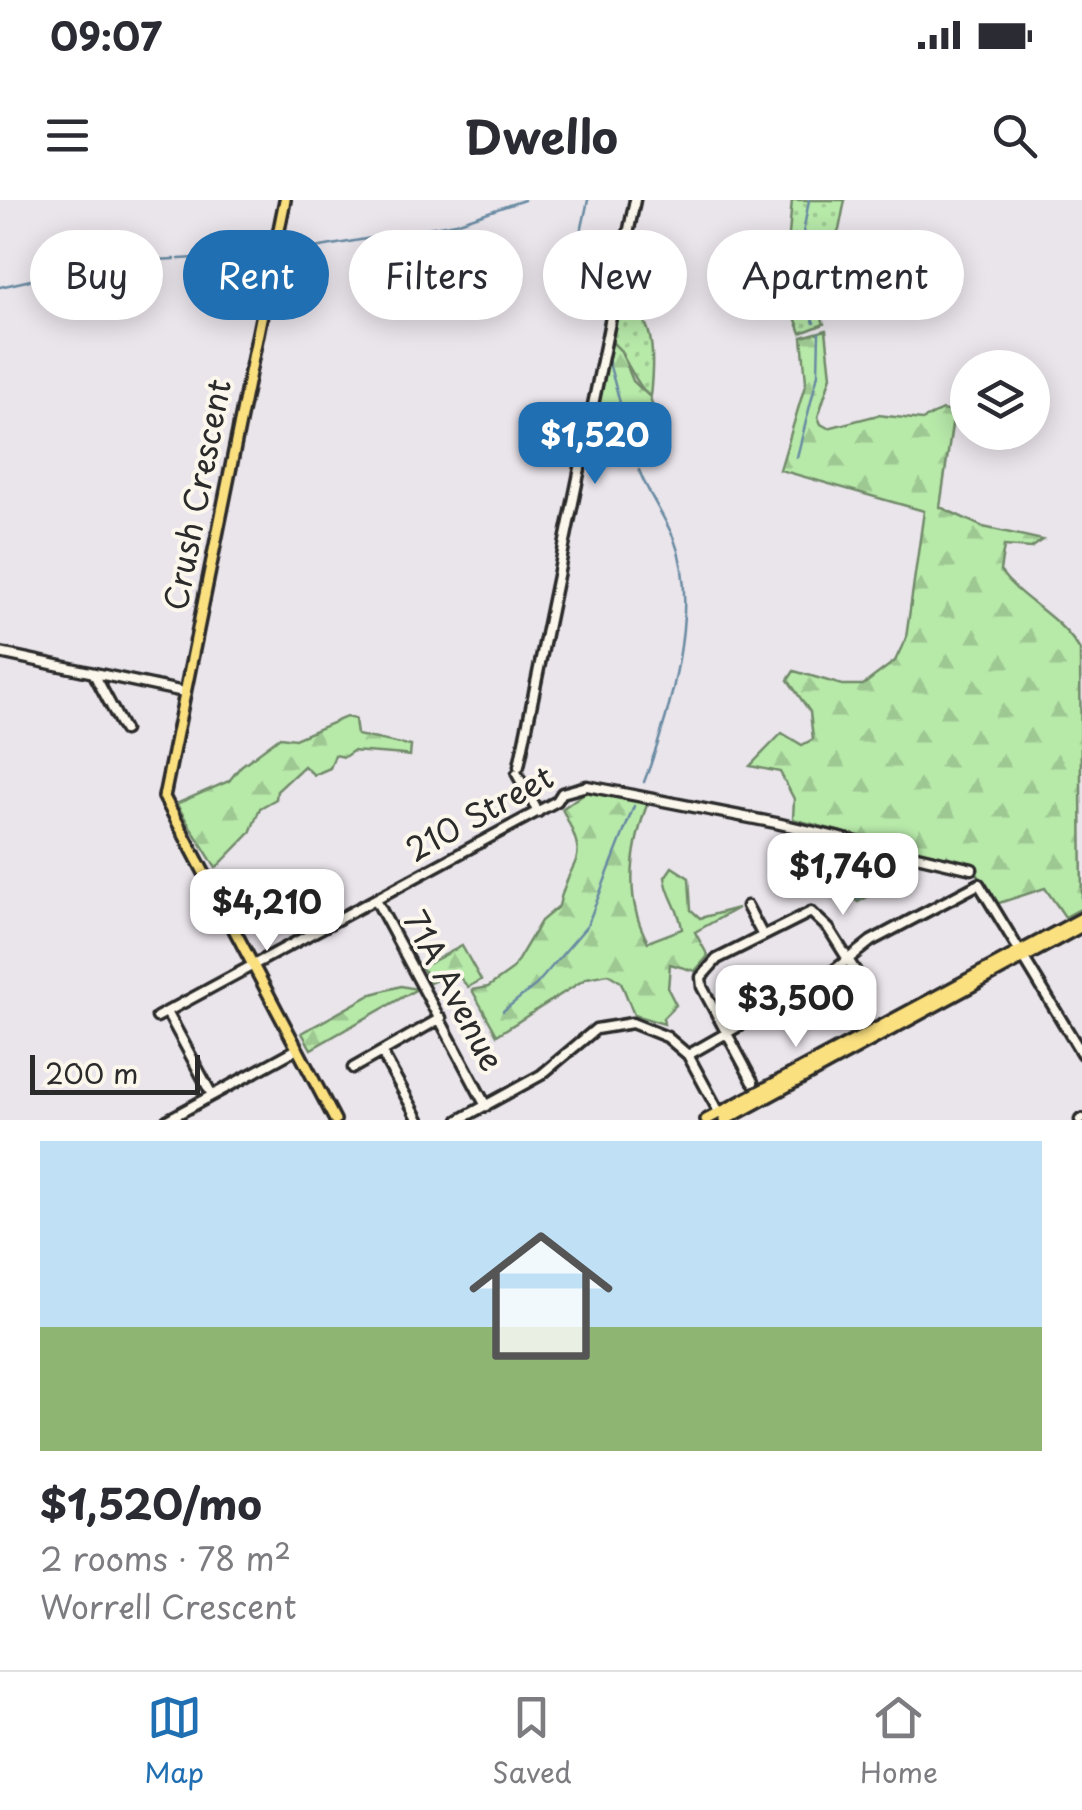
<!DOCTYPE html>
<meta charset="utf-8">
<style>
:root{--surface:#fff;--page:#f7f7f7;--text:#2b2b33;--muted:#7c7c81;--line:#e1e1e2;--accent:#1f6fb2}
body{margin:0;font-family:"Playpen Sans",sans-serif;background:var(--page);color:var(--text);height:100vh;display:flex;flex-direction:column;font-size:38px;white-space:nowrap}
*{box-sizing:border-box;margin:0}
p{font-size:32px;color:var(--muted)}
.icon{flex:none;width:55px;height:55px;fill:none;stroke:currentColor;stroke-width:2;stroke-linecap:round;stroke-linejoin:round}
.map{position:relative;height:920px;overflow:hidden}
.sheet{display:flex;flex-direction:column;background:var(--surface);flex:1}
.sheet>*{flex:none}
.top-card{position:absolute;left:30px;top:30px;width:1022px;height:90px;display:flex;gap:20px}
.buttons{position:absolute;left:950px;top:150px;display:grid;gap:20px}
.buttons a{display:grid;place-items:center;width:100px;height:100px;border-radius:50%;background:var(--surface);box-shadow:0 5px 25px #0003;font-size:50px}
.scale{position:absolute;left:30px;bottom:25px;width:170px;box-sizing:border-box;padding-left:10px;border:5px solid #2b2b2b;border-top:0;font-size:28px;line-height:35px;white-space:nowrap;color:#2b2b2b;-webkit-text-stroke:8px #fbf7ec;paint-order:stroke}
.price{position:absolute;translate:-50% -85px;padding:0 22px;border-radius:20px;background:#fff;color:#222;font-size:32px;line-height:65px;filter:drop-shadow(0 2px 5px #0008)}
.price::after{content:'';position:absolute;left:50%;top:60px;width:30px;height:22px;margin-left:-15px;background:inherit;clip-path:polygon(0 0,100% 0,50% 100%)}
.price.on{background:var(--accent);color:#fff}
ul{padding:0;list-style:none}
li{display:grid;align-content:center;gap:20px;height:530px;padding:0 40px}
li span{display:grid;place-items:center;height:310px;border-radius:0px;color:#555}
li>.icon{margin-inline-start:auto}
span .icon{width:180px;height:180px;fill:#fffc;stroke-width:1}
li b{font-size:42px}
.tag{padding:0 35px;border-radius:45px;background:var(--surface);box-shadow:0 5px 25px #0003;font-size:35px;line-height:90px}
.tag.on{background:var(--accent);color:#fff}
.status{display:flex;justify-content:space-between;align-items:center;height:70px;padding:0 50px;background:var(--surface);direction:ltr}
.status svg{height:28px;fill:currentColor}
header{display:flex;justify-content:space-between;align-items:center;height:130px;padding:0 40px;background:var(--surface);font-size:45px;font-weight:700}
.tabs{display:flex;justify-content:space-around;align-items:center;height:140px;border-top:2px solid var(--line);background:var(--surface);font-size:28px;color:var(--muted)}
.tabs a{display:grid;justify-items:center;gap:5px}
.tabs .on{color:var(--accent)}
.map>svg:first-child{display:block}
.grass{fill:url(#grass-dots);stroke:#718a6a;stroke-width:2.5}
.forest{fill:url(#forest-firs);stroke:#718a6a;stroke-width:2.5}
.water{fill:url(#water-waves);stroke:#698ba2;stroke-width:2.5}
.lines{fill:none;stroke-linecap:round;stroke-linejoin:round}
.stream{stroke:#698ba2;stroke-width:2.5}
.minor-casing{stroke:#2b2b2b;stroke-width:15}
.major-casing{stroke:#2b2b2b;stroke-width:16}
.minor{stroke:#fbf7ec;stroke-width:8}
.major{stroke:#fbe080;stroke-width:9}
.labels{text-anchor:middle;stroke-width:8;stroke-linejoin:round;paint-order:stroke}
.street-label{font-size:32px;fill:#2b2b2b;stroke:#fbf7ec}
</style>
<div class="status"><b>09:07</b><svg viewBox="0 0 49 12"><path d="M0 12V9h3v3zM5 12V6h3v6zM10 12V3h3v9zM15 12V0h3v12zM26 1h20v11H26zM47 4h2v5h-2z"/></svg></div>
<header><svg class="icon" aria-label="menu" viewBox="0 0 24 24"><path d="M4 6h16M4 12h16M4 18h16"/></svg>Dwello<svg class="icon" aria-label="search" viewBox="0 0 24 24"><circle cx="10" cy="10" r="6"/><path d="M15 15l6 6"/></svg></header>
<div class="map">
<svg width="1082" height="920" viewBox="0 0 1082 920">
<defs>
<pattern id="grass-dots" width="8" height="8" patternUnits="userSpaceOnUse" patternTransform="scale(2.5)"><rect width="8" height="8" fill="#b7e9a9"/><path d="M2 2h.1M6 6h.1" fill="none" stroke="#9ec892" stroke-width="1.8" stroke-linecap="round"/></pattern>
<pattern id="forest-firs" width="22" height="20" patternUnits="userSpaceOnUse" patternTransform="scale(2.5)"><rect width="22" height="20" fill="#b7e9a9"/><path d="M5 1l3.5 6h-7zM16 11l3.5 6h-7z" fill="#9ec892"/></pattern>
<pattern id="water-waves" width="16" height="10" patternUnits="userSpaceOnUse" patternTransform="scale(2.5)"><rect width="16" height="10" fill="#92cbf1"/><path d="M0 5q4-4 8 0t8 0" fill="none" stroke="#7eaecf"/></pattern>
</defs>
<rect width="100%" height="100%" fill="#eae4eb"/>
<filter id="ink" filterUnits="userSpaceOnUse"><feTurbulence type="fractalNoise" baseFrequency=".01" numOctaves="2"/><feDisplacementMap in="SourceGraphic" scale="20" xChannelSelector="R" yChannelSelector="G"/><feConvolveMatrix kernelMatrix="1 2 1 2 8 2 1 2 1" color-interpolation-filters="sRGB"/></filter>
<g filter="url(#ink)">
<path class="grass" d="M792 0H845L839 30 809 82 824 124 801 133 776 66 789 35Z
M621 94 628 107C658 118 653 168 650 197 632 180 628 158 611 141Z"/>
<path class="forest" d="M826 130 831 176 818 217 821 224 828 228 878 215 922 220 942 210 954 212 940 307 983 327 1043 340 1031 348 1004 346 1000 371C1022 401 1059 415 1080 450L1082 708 1065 717 1045 688 996 704 973 667 793 619 794 599 780 572 750 566 782 533 802 545 813 539 810 512 788 480 794 471 842 485H863L895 461 906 438 924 311 780 270 806 182 802 137Z
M611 141 621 151 633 181 650 197 663 242 594 224Z
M346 517 355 519 357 535 411 546 410 556C389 553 371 553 353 551L344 557 335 555 330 568 314 575 304 566 277 591 276 599 260 608 250 633 216 668 176 604 229 581 241 566 280 537 295 539Z
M587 591 648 602C631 648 623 698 648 742L682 729C680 709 667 697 665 677L672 667 689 678 691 710 700 718 738 708 695 732 708 756 695 771 670 764 668 789 676 805 663 818 664 824 634 815 621 782 608 774 587 778 497 835 472 790 488 787 512 770 541 721 559 706C570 652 593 669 562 609Z
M804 647 861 650 880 690 858 702 822 673 798 672 794 656Z
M462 746 481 780 468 787 455 772 430 783 422 767Z
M401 786 417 789 311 849 302 833 372 794Z"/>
<path class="water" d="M825 653 839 651 862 664 872 691 858 699 819 667 827 665 798 656 815 657 828 664Z"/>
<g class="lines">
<path class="stream" d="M809 0 796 72 814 123
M580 37 588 0
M578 43C576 76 577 93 605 113L600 142
M281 54 456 23 524 0
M179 59 268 54
M0 87 110 62 175 59
M608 159 634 254
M797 257 818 174 819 133
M639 270C648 294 664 315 674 339 701 407 669 518 644 582
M503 811 536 785 587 726 634 606"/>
<defs>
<path id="minor" d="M0 453 184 492
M94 474 124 530
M519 566 635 0
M517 574 538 612
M376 700 486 906
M747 706 762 734
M167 812 212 895
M157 817 557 601 562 593 587 586 776 623 972 669
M382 853 419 920
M688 855 827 776 871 741 979 684 1082 854
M353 868 441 818
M753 882 702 787 701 777 717 759 811 712 829 729 866 788
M167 920 297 849
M459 920 541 875 596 829 632 823 667 837 688 855 720 914
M1080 920 1082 919"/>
<path id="major" d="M285 0 164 597 335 920
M706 920 1082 718
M725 920 1082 726"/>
</defs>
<use href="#minor" class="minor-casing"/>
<use href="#major" class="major-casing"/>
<use href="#minor" class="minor"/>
<use href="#major" class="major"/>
</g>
</g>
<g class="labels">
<g class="street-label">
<text transform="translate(198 295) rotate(-79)" y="11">Crush Crescent</text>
<text transform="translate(480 614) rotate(-29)" y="11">210 Street</text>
<text transform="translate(453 791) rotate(62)" y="11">71A Avenue</text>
</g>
</g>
</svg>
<div class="buttons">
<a><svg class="icon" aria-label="layers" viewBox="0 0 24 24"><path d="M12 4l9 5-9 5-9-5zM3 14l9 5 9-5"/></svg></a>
</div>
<div class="scale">200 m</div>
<b class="price on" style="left:595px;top:287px">$1,520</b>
<b class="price" style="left:843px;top:718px">$1,740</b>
<b class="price" style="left:267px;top:754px">$4,210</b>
<b class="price" style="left:796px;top:850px">$3,500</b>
<div class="top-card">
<a class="tag">Buy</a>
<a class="tag on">Rent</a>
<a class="tag">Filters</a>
<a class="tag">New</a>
<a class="tag">Apartment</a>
</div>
</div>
<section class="sheet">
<ul>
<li><span style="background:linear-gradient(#bfe0f5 60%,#8fb573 0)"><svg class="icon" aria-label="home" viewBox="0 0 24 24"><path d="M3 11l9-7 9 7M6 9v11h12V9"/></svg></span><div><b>$1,520/mo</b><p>2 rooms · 78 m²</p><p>Worrell Crescent</p></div></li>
</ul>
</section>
<nav class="tabs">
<a class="on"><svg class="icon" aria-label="map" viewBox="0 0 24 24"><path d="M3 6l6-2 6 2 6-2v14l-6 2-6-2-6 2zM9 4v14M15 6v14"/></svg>Map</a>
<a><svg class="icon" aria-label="saved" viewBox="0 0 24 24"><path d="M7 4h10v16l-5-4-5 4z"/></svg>Saved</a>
<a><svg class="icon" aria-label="home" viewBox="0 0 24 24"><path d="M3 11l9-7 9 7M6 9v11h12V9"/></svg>Home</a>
</nav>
